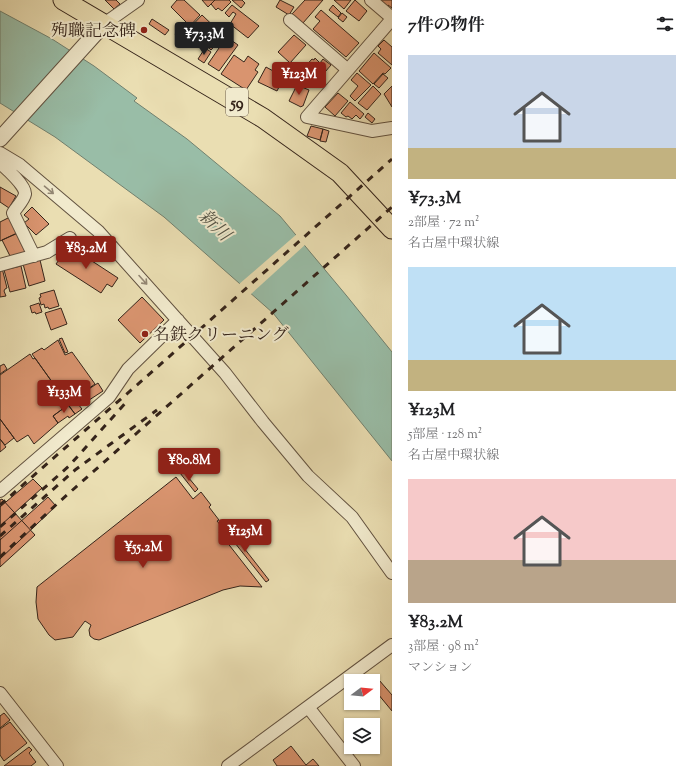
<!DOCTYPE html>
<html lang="ja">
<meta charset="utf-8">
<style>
:root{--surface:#fff;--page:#f6f6f6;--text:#202124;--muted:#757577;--accent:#8f2418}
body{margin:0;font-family:"Sorts Mill Goudy","Noto Serif JP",serif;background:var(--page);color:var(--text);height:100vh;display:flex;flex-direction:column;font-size:15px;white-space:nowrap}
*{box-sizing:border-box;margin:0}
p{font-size:13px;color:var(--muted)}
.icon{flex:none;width:22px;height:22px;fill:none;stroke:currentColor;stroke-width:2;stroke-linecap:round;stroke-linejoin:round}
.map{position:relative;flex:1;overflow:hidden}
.details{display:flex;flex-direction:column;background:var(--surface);width:300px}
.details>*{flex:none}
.needle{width:26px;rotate:74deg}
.controls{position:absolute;left:344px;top:674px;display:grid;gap:8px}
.controls a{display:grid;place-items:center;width:36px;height:36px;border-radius:0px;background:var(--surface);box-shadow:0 1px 3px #0004;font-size:20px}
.price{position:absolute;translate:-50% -34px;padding:0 9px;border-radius:4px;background:var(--accent);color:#fff;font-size:13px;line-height:26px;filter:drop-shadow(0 1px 2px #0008)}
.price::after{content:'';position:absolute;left:50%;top:24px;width:12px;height:9px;margin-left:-6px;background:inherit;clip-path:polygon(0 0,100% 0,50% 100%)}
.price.current{background:#222;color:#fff}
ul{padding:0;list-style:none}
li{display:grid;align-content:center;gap:8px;height:212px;padding:0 16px}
li span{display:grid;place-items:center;height:124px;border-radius:0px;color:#555}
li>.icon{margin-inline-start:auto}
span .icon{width:72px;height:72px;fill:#fffc;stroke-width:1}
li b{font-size:17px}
h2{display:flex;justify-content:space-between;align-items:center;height:48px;padding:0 16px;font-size:17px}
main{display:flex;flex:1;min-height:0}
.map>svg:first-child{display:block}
.water{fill:#99bda7;stroke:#71806f}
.pier{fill:#eadeb2}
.building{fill:#d9946f;stroke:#35241a}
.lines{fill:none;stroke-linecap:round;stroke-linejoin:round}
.minor-casing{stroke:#625240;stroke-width:14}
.tertiary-casing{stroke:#625240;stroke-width:17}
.primary-casing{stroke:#35241a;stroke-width:21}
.minor{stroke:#f1eacd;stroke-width:12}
.tertiary{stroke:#f1eacd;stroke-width:15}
.primary{stroke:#eadeb2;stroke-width:19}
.rail{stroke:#35241a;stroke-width:3;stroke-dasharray:7 7;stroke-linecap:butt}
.oneway{stroke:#938774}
.poi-dot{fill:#8f2418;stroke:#f1eacd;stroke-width:1.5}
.labels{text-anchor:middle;stroke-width:4;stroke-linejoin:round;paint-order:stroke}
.shield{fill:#f1eacd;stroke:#6d5f50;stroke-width:1}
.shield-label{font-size:16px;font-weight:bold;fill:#35241a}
.poi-label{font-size:17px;fill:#35241a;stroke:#f1eacd;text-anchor:end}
.water-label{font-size:18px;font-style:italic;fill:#535244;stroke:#f1eacd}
</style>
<main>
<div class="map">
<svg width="392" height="766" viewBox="0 0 392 766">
<rect width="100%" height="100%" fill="#eadeb2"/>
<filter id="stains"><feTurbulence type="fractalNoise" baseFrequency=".005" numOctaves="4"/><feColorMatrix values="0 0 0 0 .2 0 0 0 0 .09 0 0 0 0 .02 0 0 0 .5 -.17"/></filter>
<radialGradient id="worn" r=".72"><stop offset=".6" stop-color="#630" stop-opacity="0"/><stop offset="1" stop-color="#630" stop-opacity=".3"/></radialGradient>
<path class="water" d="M0 11 52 39 94 66 137 98 134 101 187 139 280 216 346 295 392 352V461L273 313 164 217 55 137 0 103Z"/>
<path class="pier" d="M297 234 306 244 250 295 238 285Z"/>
<path class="building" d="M105 0H116L120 4 114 9Z
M177 0H184L200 15 190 26 171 7Z
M202 0H215L208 7Z
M215 0H229L231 2 222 11 218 8 216 10 211 4Z
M232 0H242L245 3 241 8Z
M280 0 294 7 289 15 276 7Z
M305 0H323L303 23 292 14Z
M334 0H351L344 9Z
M355 0 367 11 359 21 346 11Z
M379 0H392V8L388 5 387 7Z
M232 5 259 26 248 38 230 24 236 14 233 12 229 17 225 13Z
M333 5 341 13 338 17 329 10Z
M321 10 359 43 346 57 313 29 320 21 315 17Z
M342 13 347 17 343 22 338 18Z
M202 15 224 36 211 50 200 40 201 39 199 36 195 40 186 32Z
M152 19 169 30 165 35 149 24Z
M186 22 190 26 178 38 175 34Z
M224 35 238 45 219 71 208 64 219 48 217 46Z
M294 35 306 45 290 63 278 52Z
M384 40 392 47V65L378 53 381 49 378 46Z
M205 48 211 52 204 63 198 59Z
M374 53 391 68 385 74 383 73 373 84 359 71Z
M234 55 244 62 248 56 259 64 255 70 258 72 246 90 221 74Z
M315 58 320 63 323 59 331 65 314 85 301 74 303 73 301 71 312 59 314 60Z
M266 67 284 77 277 91 258 82Z
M285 67 299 72 297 78 283 73Z
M357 73 371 85 355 101 350 96 358 86 351 80Z
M383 74 388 78 379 88 374 84Z
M297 85 309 90 303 106H302L301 107 289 101Z
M373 86 381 94 367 110 358 103Z
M392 86V107L384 94Z
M338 93 348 101 335 116 325 107Z
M350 102 364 114 360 119 356 115 352 119 348 116 346 117 341 113Z
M368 113 375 119 372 123 365 117Z
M311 126 323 129 320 140 307 136Z
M323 129 329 131 326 142 320 141Z
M0 187 16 196 9 208 0 202Z
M32 207 49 224 36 235 24 223 29 219 24 215Z
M10 217 18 233 0 241V222Z
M17 233 27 253 11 258 2 240Z
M69 246 118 278 112 287 107 284 101 293 56 264Z
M40 260 45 281 29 286 23 264Z
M21 266 26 288 10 292 4 270Z
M2 268 7 288 5 289 4 291 6 296 0 297V269Z
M54 290 59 306 49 309 48 307 45 308 44 304 41 305 39 298 41 297 40 294Z
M142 297 164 320 140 343 118 320Z
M39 303 42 312 36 314 35 312 32 313 30 306Z
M61 308 67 324 51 330 45 313Z
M62 338 68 352 65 353 59 339Z
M58 340 65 355 72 352 95 384 74 399 82 409 75 414 32 354 42 348 44 350Z
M30 354 33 359 35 358 55 386 53 387 58 393 59 392 68 405 53 416 58 423 34 444 28 435 17 442 0 419V375Z
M4 364 7 369 0 374V366Z
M98 383 103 391 83 404 78 396Z
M68 405 75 414 69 418 68 416 58 423 53 416Z
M0 419 14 438 5 445 0 439Z
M0 439 6 447 0 452Z
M183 471 198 489 195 492 180 473Z
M176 477 193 499 201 492 211 505 209 507 219 520 217 521 223 528 219 532 262 587 240 586 223 590 99 640 94 639 90 636 89 630 91 625 85 621 73 637 55 640 49 635 38 619 36 602 37 587Z
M33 479 42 488 0 526V507Z
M48 497 56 506 0 559V540Z
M2 499 35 535 0 567V500Z
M226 525 269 580 266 582 223 528Z
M379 680 392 695V711L373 688V685Z
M4 713 10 720 0 728V716Z
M10 722 27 743 4 761 0 755V729Z
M291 746 306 765 313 759 319 766H277L273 760Z
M29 747 32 750 29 753 36 762 31 766H4Z"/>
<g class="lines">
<defs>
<path id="minor" d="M371 0 392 18
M392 19 307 117 372 131 392 128
M290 20 348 70
M104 24 138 0
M0 153 20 165 98 231 225 373 263 422 308 476 352 517 392 573
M0 163C6 168 26 186 25 194 24 200 16 208 13 213L34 256
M0 265 47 252 70 238
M0 491 109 397 128 369 178 320
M0 693 57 766
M308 707 354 766
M228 766 392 645"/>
<path id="tertiary" d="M0 139 104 24"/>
<path id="primary" d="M63 0 263 118 340 173 392 229"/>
</defs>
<use href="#minor" class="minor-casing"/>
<use href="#tertiary" class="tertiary-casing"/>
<use href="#primary" class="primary-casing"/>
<use href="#minor" class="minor"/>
<use href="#tertiary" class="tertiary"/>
<use href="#primary" class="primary"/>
<path class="rail" d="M0 505 154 370 392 159
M0 527 69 466 129 399
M0 536 75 470 157 410
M0 557 59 502 392 207"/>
</g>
<defs><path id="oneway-shaft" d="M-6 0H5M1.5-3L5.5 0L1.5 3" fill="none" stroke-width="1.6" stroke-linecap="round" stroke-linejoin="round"/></defs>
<g class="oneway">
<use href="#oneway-shaft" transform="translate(49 190) rotate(40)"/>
<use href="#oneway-shaft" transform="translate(143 280) rotate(48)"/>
</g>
<g class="poi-dot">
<circle cx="144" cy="30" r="4"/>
<circle cx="145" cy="334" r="4"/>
</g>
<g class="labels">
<rect class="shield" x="226" y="88" width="22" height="28" rx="3"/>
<g class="shield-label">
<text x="237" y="108">59</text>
</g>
<g class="poi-label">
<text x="136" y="36">殉職記念碑</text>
<text x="153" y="340" text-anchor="start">名鉄クリーニング</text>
</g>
<g class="water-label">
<text transform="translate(215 225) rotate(44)" y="6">新川</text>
</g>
</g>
<rect width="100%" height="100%" filter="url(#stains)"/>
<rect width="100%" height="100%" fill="url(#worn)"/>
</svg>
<div class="controls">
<a><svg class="needle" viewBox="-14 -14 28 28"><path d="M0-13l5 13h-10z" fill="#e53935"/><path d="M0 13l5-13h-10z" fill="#757577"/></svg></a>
<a><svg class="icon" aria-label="layers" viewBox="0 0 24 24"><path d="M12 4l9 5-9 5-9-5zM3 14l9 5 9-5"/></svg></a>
</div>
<b class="price current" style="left:204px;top:56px">¥73.3M</b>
<b class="price" style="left:299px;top:96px">¥123M</b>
<b class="price" style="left:86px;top:270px">¥83.2M</b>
<b class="price" style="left:64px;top:414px">¥133M</b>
<b class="price" style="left:189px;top:482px">¥80.8M</b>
<b class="price" style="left:245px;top:553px">¥125M</b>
<b class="price" style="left:143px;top:569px">¥55.2M</b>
</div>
<section class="details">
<h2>7件の物件<svg class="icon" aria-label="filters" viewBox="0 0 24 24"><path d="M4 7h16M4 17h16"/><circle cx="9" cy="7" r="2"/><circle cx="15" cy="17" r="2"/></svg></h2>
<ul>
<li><span style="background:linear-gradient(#c9d6e8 75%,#c2b280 0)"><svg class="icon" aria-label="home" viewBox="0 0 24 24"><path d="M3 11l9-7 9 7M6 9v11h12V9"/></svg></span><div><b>¥73.3M</b><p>2部屋 · 72 m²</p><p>名古屋中環状線</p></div></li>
<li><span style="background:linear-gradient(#bfe0f5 75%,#c2b280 0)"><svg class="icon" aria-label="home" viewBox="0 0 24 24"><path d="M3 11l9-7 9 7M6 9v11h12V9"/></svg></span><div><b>¥123M</b><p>5部屋 · 128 m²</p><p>名古屋中環状線</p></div></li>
<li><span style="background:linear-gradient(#f6c9c9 65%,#b9a48a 0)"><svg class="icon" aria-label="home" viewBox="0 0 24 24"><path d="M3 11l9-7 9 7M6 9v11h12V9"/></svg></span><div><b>¥83.2M</b><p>3部屋 · 98 m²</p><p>マンション</p></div></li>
</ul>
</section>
</main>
